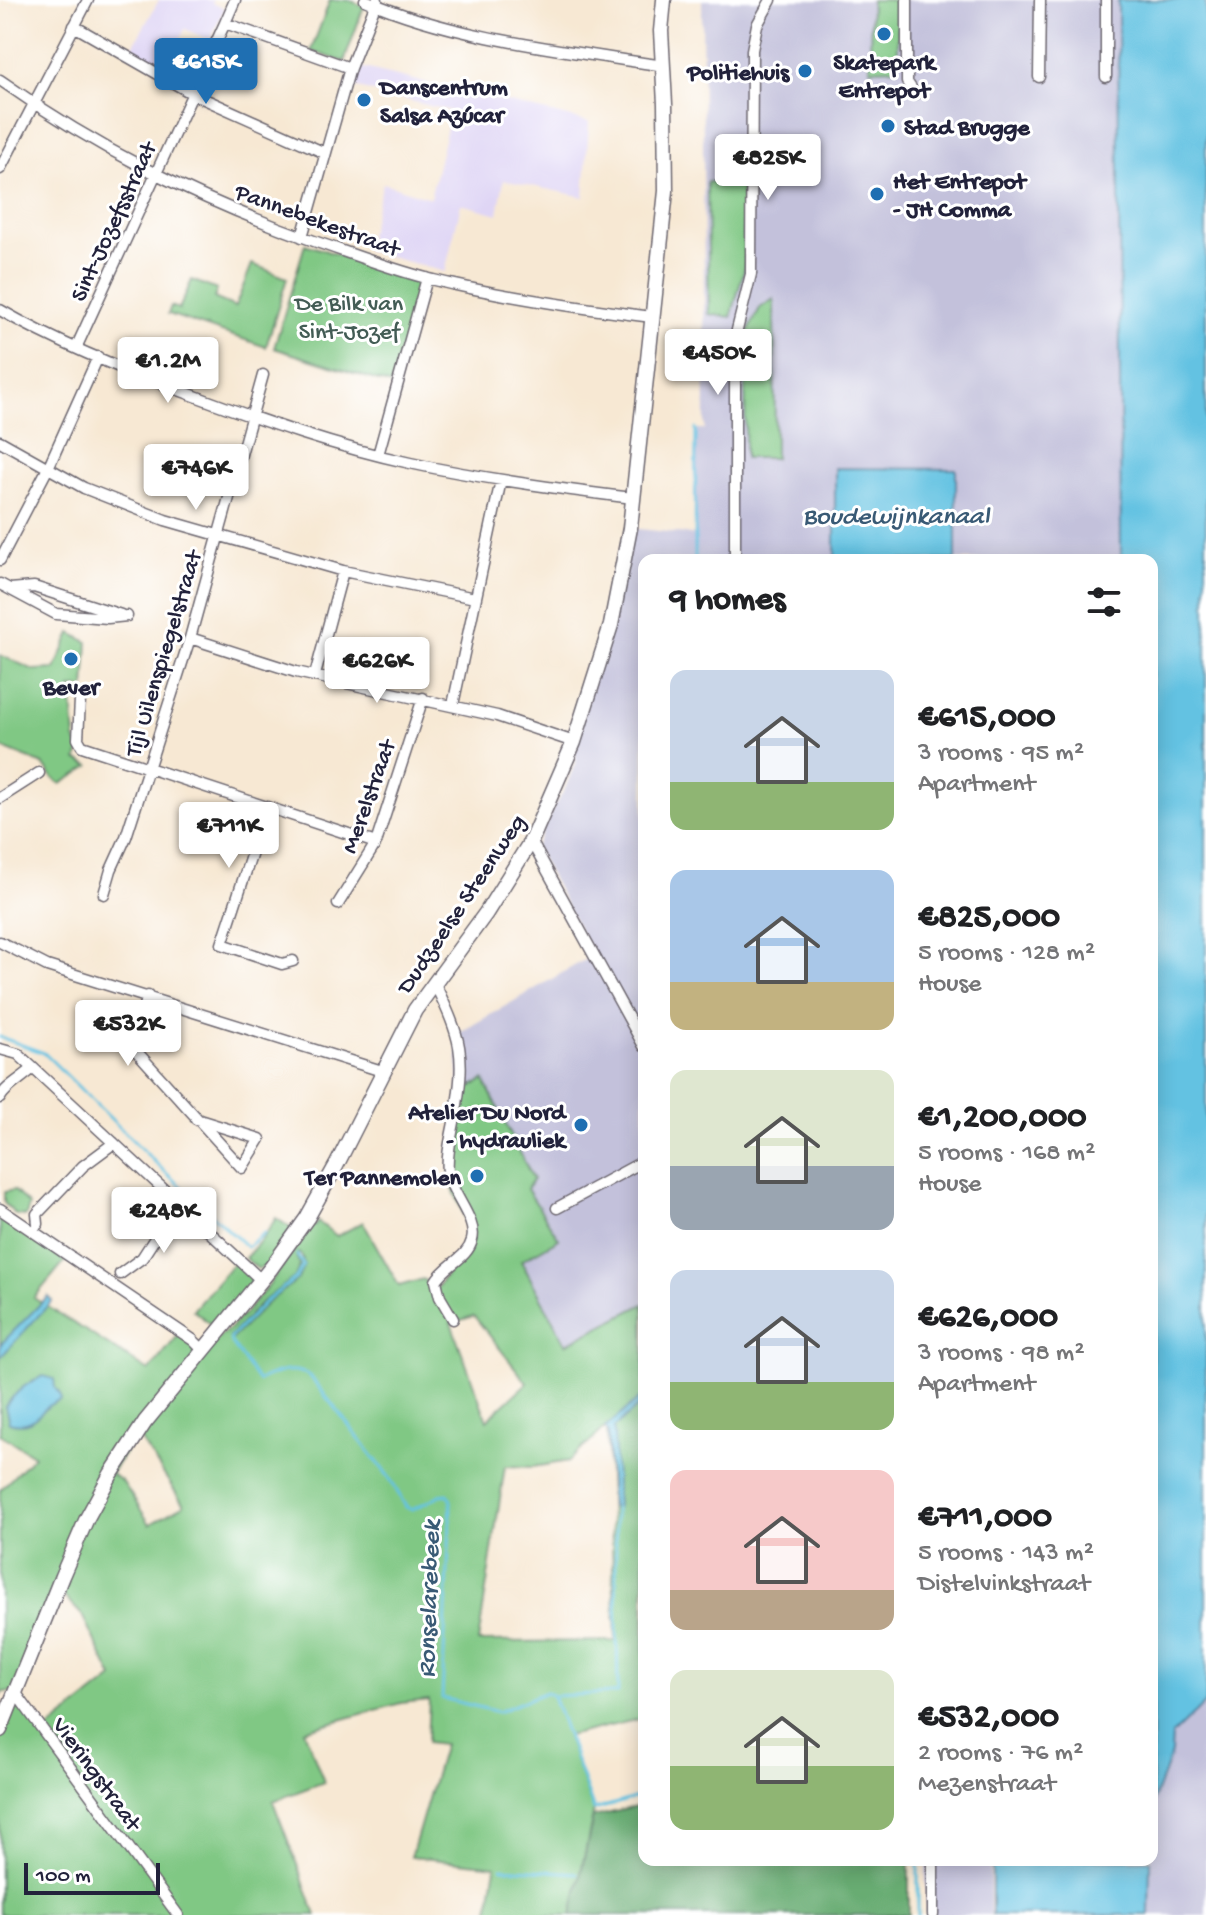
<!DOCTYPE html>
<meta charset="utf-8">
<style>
:root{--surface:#fff;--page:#f6f6f6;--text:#202124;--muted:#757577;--accent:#1f6fb2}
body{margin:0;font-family:"Gochi Hand",sans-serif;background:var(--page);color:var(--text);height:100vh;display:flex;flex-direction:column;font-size:30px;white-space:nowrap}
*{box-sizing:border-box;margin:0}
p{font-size:26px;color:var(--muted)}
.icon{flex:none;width:44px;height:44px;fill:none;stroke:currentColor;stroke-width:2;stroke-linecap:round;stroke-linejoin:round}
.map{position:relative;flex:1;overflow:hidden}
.drawer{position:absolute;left:638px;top:554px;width:520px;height:1312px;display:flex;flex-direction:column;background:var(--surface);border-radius:16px;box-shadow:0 4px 20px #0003}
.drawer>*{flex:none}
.scale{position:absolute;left:24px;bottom:20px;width:136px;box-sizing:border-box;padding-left:8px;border:4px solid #22223b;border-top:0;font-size:22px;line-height:28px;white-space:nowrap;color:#22223b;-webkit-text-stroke:6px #fff;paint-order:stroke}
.price{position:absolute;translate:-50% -68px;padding:0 18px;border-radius:8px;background:#fff;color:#222;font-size:26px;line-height:52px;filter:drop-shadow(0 2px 4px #0008)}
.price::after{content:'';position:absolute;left:50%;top:48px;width:24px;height:18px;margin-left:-12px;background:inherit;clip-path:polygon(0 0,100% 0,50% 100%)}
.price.selected{background:var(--accent);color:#fff}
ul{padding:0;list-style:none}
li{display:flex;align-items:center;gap:24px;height:200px;padding:0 32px}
li span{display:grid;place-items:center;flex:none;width:224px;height:160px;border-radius:16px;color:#555}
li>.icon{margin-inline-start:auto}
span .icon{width:96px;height:96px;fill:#fffc;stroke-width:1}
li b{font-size:34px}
h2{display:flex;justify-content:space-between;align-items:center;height:96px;padding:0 32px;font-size:34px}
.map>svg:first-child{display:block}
.built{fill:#dfd5f5}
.industrial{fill:#c3c1db}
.green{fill:#80c884;stroke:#517560;stroke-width:2;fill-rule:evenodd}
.forest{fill:#68ac72;stroke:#456756;stroke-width:2}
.water{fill:#63c2e2;stroke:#42728e;stroke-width:2}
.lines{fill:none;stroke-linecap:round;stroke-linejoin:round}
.stream{stroke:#63c2e2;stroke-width:3}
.minor-casing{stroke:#6d6770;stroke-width:13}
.major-casing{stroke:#6d6770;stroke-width:17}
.minor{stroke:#fff;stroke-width:10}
.major{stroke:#fff;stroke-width:14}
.poi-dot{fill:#1f6fb2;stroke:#fff;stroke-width:3}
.labels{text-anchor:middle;stroke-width:6;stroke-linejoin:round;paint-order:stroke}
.poi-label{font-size:24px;font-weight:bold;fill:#22223b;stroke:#fff;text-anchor:end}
.street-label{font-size:24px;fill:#22223b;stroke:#fff}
.park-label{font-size:24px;fill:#435c55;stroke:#fff}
.water-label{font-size:26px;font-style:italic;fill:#395a75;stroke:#fff}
</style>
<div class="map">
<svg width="1206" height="1915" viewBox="0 0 1206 1915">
<rect width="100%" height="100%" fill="#fff"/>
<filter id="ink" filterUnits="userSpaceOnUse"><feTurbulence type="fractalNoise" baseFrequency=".0125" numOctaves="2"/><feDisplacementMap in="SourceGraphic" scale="16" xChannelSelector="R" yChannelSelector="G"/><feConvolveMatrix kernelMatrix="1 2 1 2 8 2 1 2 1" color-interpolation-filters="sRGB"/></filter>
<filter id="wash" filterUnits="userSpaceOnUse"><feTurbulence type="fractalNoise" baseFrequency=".006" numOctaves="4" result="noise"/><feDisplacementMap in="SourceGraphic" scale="32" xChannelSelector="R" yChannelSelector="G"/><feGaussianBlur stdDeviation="1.8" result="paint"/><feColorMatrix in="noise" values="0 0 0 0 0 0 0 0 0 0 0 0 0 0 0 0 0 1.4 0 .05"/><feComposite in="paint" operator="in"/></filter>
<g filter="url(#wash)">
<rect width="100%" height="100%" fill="#f7e8d3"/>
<path class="built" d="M159 0H213L212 3 224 9 210 40 185 29 166 70 131 50Z
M360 67 589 122 584 197 504 180 498 214 461 204 445 272 365 250 383 183 430 198 451 111 354 87Z"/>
<path class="industrial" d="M702 0H1118L1121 560H956V469L836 468 835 560H644V1304L566 1345 521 1261 559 1239 527 1189 483 1080 459 1093 457 1034 593 955 535 847 555 804 564 791 576 761 574 742 630 528 696 535V429H705Z
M1206 1702V1915H1149L1152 1806 1171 1753V1735Z
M926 1860H990V1915H926Z"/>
<path class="green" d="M330 0H349L364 6 344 62 311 51Z
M871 0H898V68L870 69Z
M742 181 745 267 731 317 709 314 707 182Z
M305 244 422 282 391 385 274 348Z
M252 264 287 278 266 347 168 314 171 306 179 309 192 280 217 290 214 298 235 307Z
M774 299 775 458H745L746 336 760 308Z
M71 633 88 642 85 688H71L75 738 80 751 77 760 90 766 61 784 53 778 43 764 0 747V655L34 670 55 669Z
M484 1080 533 1179 527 1189 559 1239 521 1261 566 1344 644 1304V1718L567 1736 594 1810 572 1915H488L496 1866 411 1857 444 1744 427 1742 429 1700 401 1703 304 1730 324 1782 273 1801 316 1915H0V1730L14 1692H3L0 1696V1490L34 1456 0 1434V1217L65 1261 34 1298 149 1371 181 1332 203 1350C248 1319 281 1269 312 1224L315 1226 318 1222 337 1236 363 1222 399 1286 423 1279 436 1289 473 1238 450 1181 459 1093ZM298 1253 302 1256 304 1265 298 1279 266 1304 231 1340 229 1337 262 1302 295 1277 300 1265 296 1256ZM474 1316 527 1383 487 1420 451 1323ZM607 1426 616 1641 478 1642 505 1466 533 1467 569 1461ZM137 1434 184 1505 150 1524 122 1481 111 1474ZM57 1589 82 1615 113 1678 45 1732 15 1692Z
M14 1190 29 1205 26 1216 16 1215 4 1203V1192Z
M276 1218 292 1229 265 1267 258 1269 245 1258 264 1237Z
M236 1260 252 1276 251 1285 215 1328 193 1310Z"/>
<path class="forest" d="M644 1805V1860H909V1915H572L593 1817Z"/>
<path class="water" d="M1118 0H1206V1702L1172 1735 1171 1753 1152 1806V560H1121Z
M835 468 956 469V560H835Z
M48 1296 52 1301 0 1358V1345Z
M43 1376 54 1379 55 1388 60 1394 61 1400C40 1404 38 1431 9 1422L5 1407C14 1394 27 1382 43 1376Z
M640 1398 643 1402 614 1428 617 1507H611L608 1432 605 1428Z
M992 1860H1150L1149 1915H992Z"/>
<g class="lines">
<path class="stream" d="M695 560 696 429
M0 1037 44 1053 163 1170 247 1247 264 1233
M297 1255 303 1265 296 1278 265 1302 230 1338 231 1342 258 1381C276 1372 292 1366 310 1376L389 1477 406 1507 412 1510 440 1495 448 1494 451 1501 442 1698 498 1712 546 1692 553 1696 594 1810 644 1795
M553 1696 618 1693 615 1507
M918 1860V1915
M502 1868 577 1873"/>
</g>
</g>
<g filter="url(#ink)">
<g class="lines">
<defs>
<path id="minor" d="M235 0 225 23 350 68
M365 0C454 39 569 51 664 66
M907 0V82L915 94
M1106 0V77
M74 26 193 94 325 153
M1039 77 1040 0
M0 80C99 150 199 200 314 241 352 254 390 269 430 279 502 297 578 308 652 317
M0 169 88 0
M302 237 350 68 377 0
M0 310C61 345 128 372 195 396 265 422 336 447 410 463 484 479 558 489 633 498
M76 348 225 23
M0 441 84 488 165 520 343 571 475 598
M378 455 427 278
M0 560 48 468 98 357
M735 560V351L737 330 751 274 752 50 757 25 771 0
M0 584 56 614 108 618 127 616
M10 589 34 587 121 615
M190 638 296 672 497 716 574 742
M315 675 343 571
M80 700 78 739 82 746 376 843
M453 705 501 480
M0 798 39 773
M267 807 222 944 282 964 293 961
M531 841 644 1046
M104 894 111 870 126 837 190 638 263 375
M338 904 376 843 423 698
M0 942 47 966 382 1071
M434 982C462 1040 466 1053 455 1117 452 1135 446 1154 448 1172 450 1193 478 1220 472 1240 468 1258 445 1265 436 1281L440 1297 453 1319
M148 996 134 1041 138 1053 242 1168 260 1139 196 1119
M0 1049 18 1054 261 1280
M0 1098C5 1087 23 1078 33 1068
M557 1208 644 1161
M0 1209 193 1340 203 1350
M38 1224 37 1214 83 1166 114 1143
M120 1274 142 1258 155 1238 187 1210
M15 1692 178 1915
M933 1860V1915"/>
<path id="major" d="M0 1730 62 1576 87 1518 111 1474 145 1422 271 1268 307 1218 336 1166 415 1010 486 913 531 841 574 742 611 625 630 528 666 191 665 104 661 31 664 0"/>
</defs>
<use href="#minor" class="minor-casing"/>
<use href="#major" class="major-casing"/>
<use href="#minor" class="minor"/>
<use href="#major" class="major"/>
</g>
</g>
<g class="poi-dot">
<circle cx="884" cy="34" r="8"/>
<circle cx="805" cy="71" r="8"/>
<circle cx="364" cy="100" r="8"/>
<circle cx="888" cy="126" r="8"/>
<circle cx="877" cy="194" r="8"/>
<circle cx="71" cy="659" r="8"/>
<circle cx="581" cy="1125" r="8"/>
<circle cx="477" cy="1176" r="8"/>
</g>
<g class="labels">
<g class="poi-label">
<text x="884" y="69" text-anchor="middle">Skatepark<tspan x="884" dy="28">Entrepot</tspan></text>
<text x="789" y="79">Politiehuis</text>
<text x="380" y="94" text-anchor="start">Danscentrum<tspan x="380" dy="28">Salsa Azúcar</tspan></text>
<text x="904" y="134" text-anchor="start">Stad Brugge</text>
<text x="893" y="188" text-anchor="start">Het Entrepot<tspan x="893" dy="28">- JH Comma</tspan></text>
<text x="71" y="694" text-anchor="middle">Bever</text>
<text x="565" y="1119">Atelier Du Nord<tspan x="565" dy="28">- hydrauliek</tspan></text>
<text x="461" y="1184">Ter Pannemolen</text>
</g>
<g class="street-label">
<text transform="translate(318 219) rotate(20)" y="8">Pannebekestraat</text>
<text transform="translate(112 221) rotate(-65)" y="8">Sint-Jozefsstraat</text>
<text transform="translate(162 653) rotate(-73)" y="8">Tijl Uilenspiegelstraat</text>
<text transform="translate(367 796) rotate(-70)" y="8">Merelstraat</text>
<text transform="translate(460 903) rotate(-56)" y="8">Dudzeelse Steenweg</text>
<text transform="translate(98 1773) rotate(54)" y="8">Vieringstraat</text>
</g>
<g class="park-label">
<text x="349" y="310">De Bilk van<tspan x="349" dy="28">Sint-Jozef</tspan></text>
</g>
<g class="water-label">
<text x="896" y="523">Boudewijnkanaal</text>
<text transform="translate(427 1599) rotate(-88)" y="9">Ronselarebeek</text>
</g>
</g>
</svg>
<div class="scale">100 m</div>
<b class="price selected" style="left:206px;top:106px">€615K</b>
<b class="price" style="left:768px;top:202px">€825K</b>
<b class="price" style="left:718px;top:397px">€450K</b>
<b class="price" style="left:168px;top:405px">€1.2M</b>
<b class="price" style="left:196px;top:512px">€746K</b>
<b class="price" style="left:377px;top:705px">€626K</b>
<b class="price" style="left:229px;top:870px">€711K</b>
<b class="price" style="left:128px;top:1068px">€532K</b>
<b class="price" style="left:164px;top:1255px">€248K</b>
<section class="drawer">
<h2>9 homes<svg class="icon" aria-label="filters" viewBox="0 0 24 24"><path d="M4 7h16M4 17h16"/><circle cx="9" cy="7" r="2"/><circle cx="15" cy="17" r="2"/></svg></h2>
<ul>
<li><span style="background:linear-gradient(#c9d6e8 70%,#8fb573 0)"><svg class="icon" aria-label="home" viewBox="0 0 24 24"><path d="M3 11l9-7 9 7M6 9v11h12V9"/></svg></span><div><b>€615,000</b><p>3 rooms · 95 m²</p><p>Apartment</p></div></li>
<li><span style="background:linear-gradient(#a9c7e8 70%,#c2b280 0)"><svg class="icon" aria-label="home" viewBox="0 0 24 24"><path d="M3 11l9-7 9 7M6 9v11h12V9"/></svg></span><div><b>€825,000</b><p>5 rooms · 128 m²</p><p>House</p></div></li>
<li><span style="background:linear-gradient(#dfe7d0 60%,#9aa5b1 0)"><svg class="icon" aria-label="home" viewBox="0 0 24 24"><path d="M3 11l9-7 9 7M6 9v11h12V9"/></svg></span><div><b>€1,200,000</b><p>5 rooms · 168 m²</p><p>House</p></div></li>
<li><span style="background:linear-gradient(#c9d6e8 70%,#8fb573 0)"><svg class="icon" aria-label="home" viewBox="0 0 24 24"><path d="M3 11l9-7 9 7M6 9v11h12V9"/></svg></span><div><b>€626,000</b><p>3 rooms · 98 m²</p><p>Apartment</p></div></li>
<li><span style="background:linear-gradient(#f6c9c9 75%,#b9a48a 0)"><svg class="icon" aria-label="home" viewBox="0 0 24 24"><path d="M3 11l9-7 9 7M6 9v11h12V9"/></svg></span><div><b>€711,000</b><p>5 rooms · 143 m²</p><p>Distelvinkstraat</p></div></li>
<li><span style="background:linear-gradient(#dfe7d0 60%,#8fb573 0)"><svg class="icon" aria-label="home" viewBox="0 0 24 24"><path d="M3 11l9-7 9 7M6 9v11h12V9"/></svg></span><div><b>€532,000</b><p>2 rooms · 76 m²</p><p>Mezenstraat</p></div></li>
</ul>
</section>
</div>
